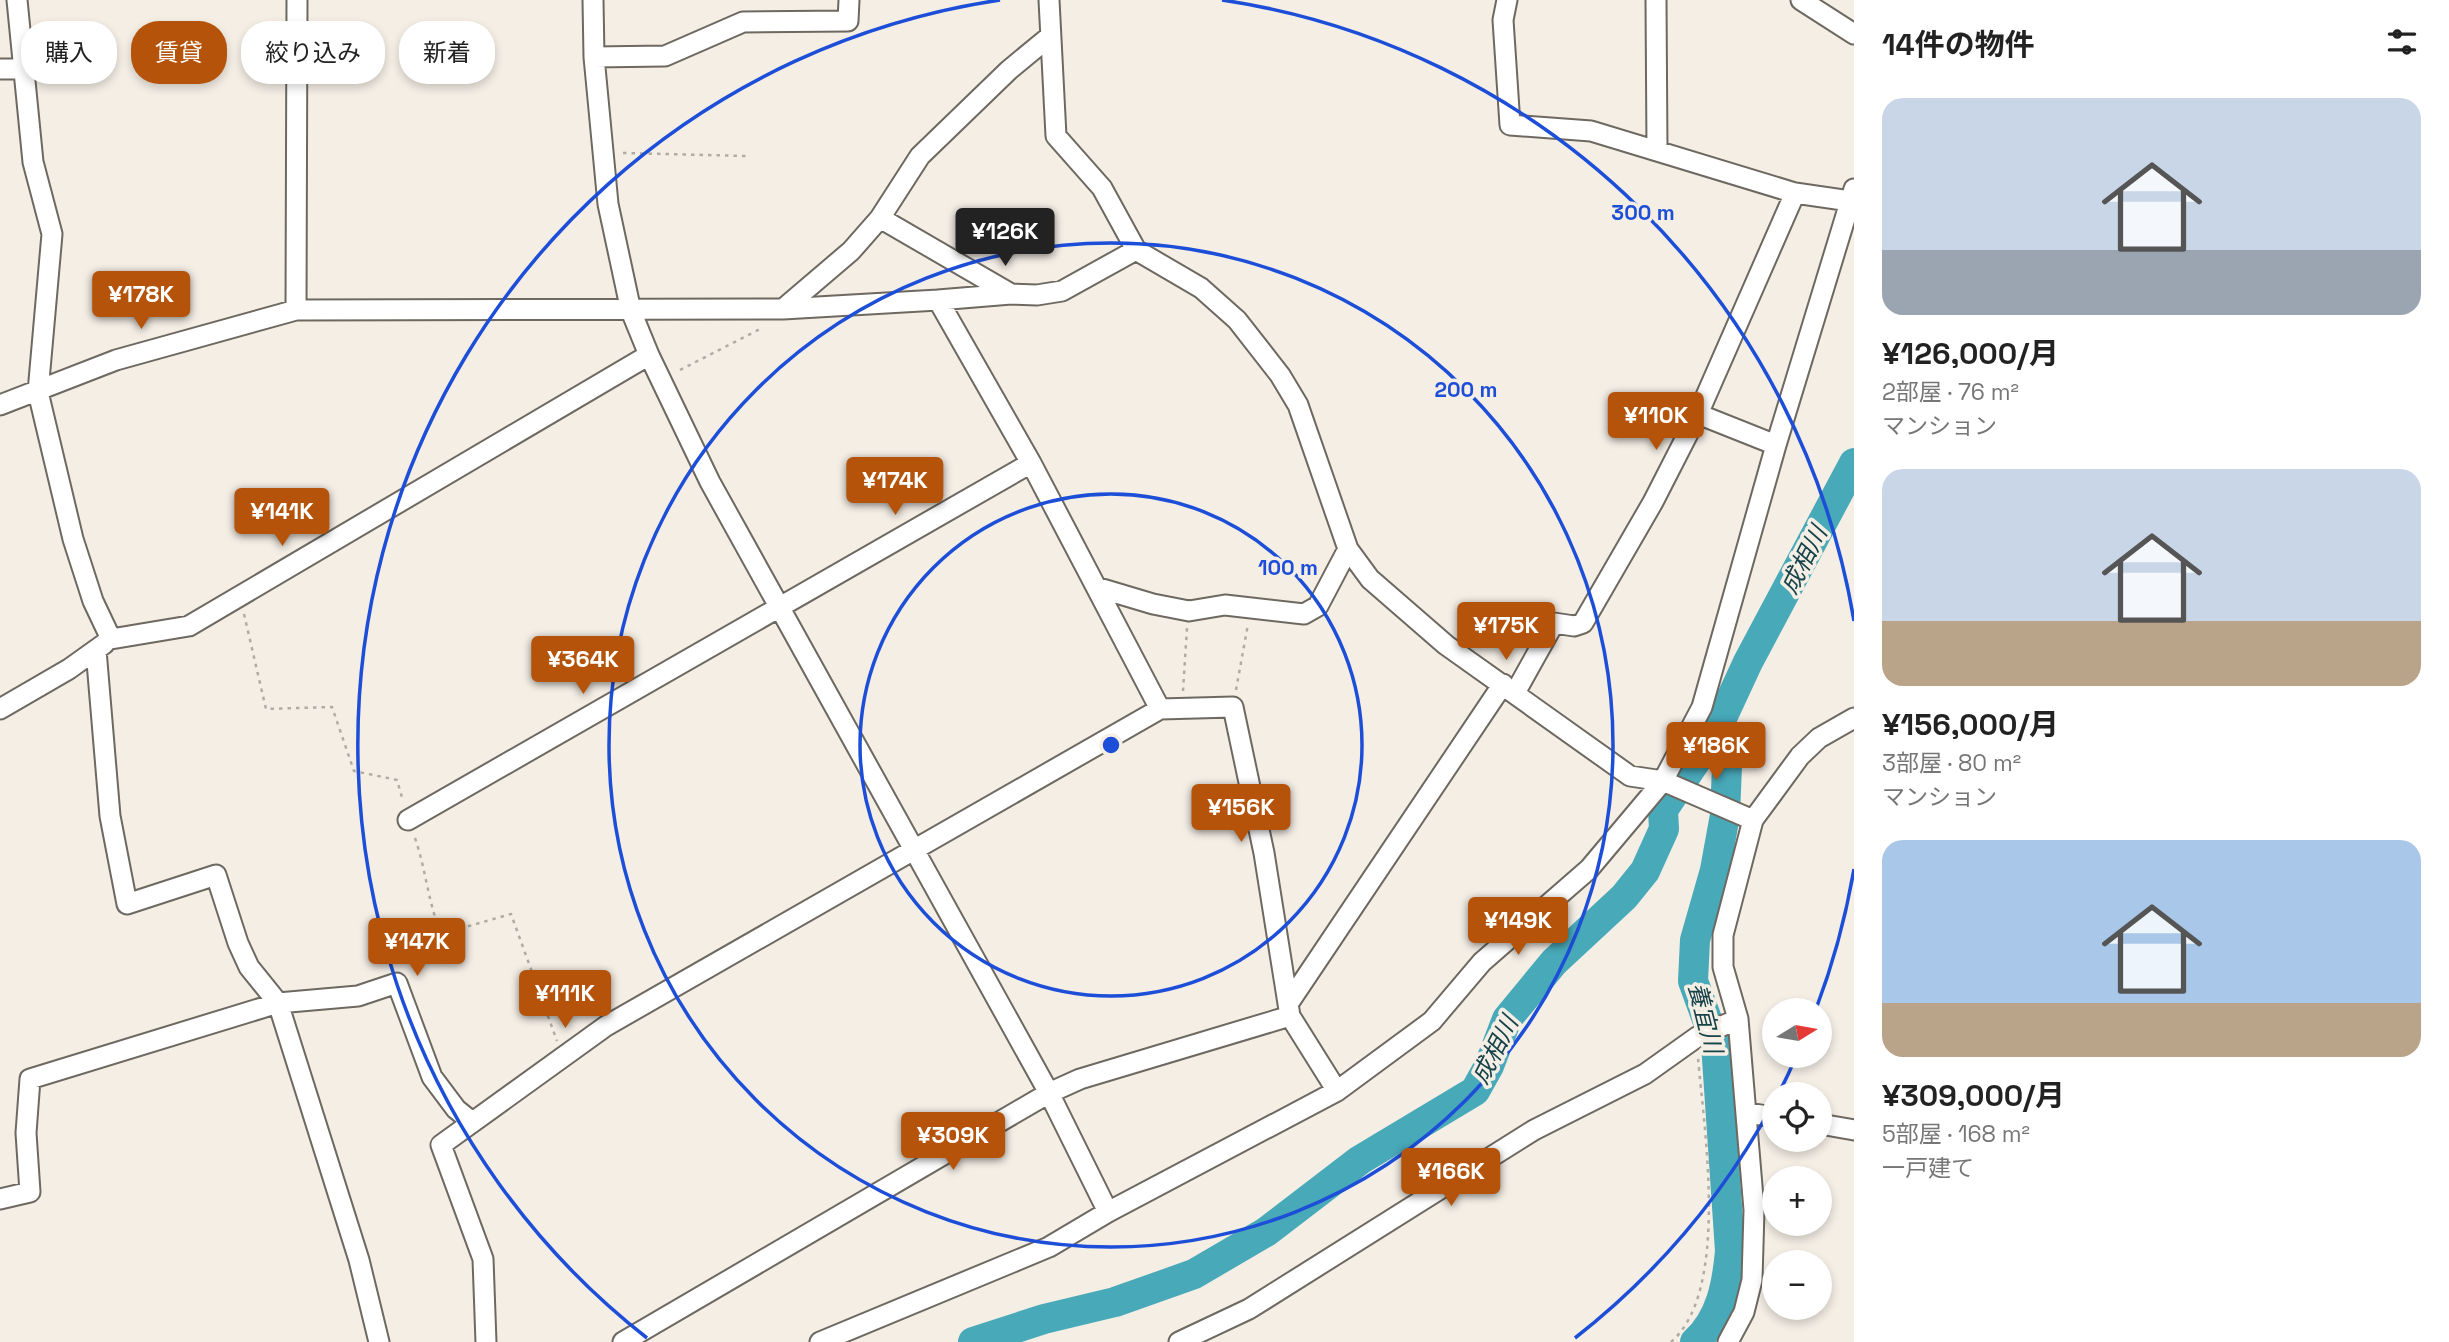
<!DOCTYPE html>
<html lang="ja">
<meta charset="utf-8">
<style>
:root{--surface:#fff;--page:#f6f6f6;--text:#222;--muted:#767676;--accent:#b45309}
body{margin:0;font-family:"Space Grotesk","Noto Sans JP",sans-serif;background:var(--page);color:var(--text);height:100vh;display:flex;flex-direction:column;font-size:26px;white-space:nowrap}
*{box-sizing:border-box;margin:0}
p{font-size:23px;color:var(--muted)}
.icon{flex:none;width:38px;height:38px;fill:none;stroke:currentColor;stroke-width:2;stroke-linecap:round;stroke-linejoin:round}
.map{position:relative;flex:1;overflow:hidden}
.side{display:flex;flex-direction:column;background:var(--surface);width:595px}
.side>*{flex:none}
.hud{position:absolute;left:21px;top:21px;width:665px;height:63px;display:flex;gap:14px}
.needle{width:46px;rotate:79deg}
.buttons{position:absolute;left:1762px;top:998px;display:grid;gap:14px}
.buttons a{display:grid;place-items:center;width:70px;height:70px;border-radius:50%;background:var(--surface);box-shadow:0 4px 10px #0003;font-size:35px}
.price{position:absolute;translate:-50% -60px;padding:0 16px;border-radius:7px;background:var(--accent);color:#fff;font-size:23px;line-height:46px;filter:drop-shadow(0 2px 4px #0008)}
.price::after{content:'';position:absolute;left:50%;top:42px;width:21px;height:16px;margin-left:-10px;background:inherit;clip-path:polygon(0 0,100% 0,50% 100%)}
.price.active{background:#222;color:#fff}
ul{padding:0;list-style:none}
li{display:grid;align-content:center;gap:14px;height:371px;padding:0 28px}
li span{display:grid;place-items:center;height:217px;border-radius:21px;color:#555}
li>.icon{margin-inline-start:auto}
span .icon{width:126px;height:126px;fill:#fffc;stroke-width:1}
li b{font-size:30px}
h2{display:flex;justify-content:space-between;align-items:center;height:84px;padding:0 28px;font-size:30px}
.pill{padding:0 24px;border-radius:28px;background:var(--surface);box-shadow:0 4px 10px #0003;font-size:24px;line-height:63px}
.pill.active{background:var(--accent);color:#fff}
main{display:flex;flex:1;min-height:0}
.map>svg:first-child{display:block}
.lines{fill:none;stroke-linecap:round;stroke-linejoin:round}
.river{stroke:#48a9b9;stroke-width:30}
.minor-casing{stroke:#6d6860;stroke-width:23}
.path{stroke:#b0aca5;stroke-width:2.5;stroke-dasharray:3.5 5;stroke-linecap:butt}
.minor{stroke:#fff;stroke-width:19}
.ring{fill:none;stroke:#1d4ed8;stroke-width:3.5}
.labels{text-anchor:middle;stroke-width:7;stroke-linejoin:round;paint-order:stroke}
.water-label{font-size:24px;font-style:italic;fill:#164249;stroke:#f4eee5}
.centre{fill:#1d4ed8;stroke:#f4eee5;stroke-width:3.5}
.ring-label{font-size:21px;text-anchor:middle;font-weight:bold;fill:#1d4ed8;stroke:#f4eee5;stroke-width:7;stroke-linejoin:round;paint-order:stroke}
</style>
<main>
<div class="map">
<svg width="1854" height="1342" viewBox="0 0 1854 1342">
<rect width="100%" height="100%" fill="#f4eee5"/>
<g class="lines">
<path class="river" d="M973 1342 1044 1319 1115 1302 1194 1274 1266 1232 1360 1160 1475 1091 1489 1066 1507 1019 1554 962 1624 897 1645 871 1664 829 1663 810 1716 731 1748 662 1854 463
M1695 1342C1721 1319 1727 1284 1730 1251L1716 1044 1693 981 1695 940 1715 870 1725 815 1727 766 1716 731"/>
<defs>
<path id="minor" d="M17 0 33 162 52 234 38 392 73 539 93 601 111 639 189 626 649 355
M593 0 594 57 608 204 631 311 649 355 710 482 1049 1093 1108 1212
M1049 0 1056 136 1102 188 1136 250 1201 288 1237 320 1280 375 1298 405 1348 549 1370 579 1446 645 1630 776 1663 781 1753 820
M1507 0 1503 20 1510 125 1591 131 1795 193 1850 201
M1656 0 1657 150
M1801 0 1854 34
M594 57 665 56 743 22 848 21 849 0
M0 69H22
M880 218 1011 294 1037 295 1062 291 1136 250
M938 300 1011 294
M783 309 851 251 880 218 920 156 1009 70 1049 37
M296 310 297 0
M0 405 116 360 296 310 783 309 938 300 1031 463 1160 709 606 1026 441 1145 483 1259 486 1342
M1698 414 1776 445
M1096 587 1153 604 1189 611 1225 605 1304 614 1318 606 1348 549
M96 650 110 816 127 904 216 875 238 943 249 967 278 1003 358 996 397 983 432 1077 456 1109 472 1122
M1515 693 1554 623 1574 626 1583 623 1653 502 1698 414 1795 193
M0 709 69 669 104 644
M1160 709 1233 707 1264 853 1290 1016 1337 1091
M408 820 1031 463
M1288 1004 1503 684
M1748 1113 1774 1117
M1820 1124 1854 1130
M0 1199 30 1192 26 1133 30 1079 278 1003 359 1260 379 1342
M623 1342 1049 1093 1080 1079 1290 1016
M820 1342 1049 1247 1108 1212 1337 1091 1432 1021 1482 962 1589 869 1663 781 1702 707 1776 445 1854 189
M1179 1342 1249 1309 1534 1130 1645 1074 1697 1037 1738 1019
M1728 1342 1744 1312 1752 1280 1754 1210 1738 1019 1723 967V935L1753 820 1800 756 1819 738 1854 718"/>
</defs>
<use href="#minor" class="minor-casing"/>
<path class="path" d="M623 153 747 156
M680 370 762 328
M244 614 266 709 332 707 354 771 397 780 403 801
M1236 690 1248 624
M1183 691 1187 628
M415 838C426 870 428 902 441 934L511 914 557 1041
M1671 1342C1730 1291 1704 1129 1698 1058"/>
<use href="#minor" class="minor"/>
</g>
<g class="ring">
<circle cx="1111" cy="745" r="251"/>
<circle cx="1111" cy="745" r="502"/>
<path d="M1854 869A753 753 0 0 1 1816 1009M1796 1057A753 753 0 0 1 1779 1093M1773 1104A753 753 0 0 1 1575 1338M647 1338A753 753 0 0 1 1000 0M1222 0A753 753 0 0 1 1854 621"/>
</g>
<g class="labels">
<g class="water-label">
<text transform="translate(1804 560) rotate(-63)" y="8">成相川</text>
<text transform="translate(1705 1018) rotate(76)" y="8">養宜川</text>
<text transform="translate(1495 1050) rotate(-63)" y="8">成相川</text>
</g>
</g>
<circle cx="1111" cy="745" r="10" class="centre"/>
<g class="ring-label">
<text x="1643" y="220">300 m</text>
<text x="1466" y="397">200 m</text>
<text x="1288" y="575">100 m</text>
</g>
</svg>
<div class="buttons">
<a><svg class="needle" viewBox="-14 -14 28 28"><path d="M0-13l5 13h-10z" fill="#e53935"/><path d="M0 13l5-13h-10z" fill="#767676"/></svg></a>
<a><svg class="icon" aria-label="locate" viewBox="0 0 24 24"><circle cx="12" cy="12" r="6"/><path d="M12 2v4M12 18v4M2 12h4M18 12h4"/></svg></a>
<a>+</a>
<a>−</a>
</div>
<b class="price active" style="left:1005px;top:268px">¥126K</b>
<b class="price" style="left:141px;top:331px">¥178K</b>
<b class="price" style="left:1656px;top:452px">¥110K</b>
<b class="price" style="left:895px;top:517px">¥174K</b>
<b class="price" style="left:282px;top:548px">¥141K</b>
<b class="price" style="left:1506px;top:662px">¥175K</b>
<b class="price" style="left:583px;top:696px">¥364K</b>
<b class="price" style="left:1716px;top:782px">¥186K</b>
<b class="price" style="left:1241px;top:844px">¥156K</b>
<b class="price" style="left:1518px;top:957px">¥149K</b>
<b class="price" style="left:417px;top:978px">¥147K</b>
<b class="price" style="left:565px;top:1030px">¥111K</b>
<b class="price" style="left:953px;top:1172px">¥309K</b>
<b class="price" style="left:1451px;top:1208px">¥166K</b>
<div class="hud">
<a class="pill">購入</a>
<a class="pill active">賃貸</a>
<a class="pill">絞り込み</a>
<a class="pill">新着</a>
</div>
</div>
<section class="side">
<h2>14件の物件<svg class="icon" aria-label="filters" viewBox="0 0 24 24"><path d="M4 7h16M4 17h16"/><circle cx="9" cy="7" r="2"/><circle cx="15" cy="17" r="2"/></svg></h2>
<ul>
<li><span style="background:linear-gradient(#c9d6e8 70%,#9aa5b1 0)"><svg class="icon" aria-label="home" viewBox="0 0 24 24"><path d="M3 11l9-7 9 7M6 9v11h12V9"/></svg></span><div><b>¥126,000/月</b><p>2部屋 · 76 m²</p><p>マンション</p></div></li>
<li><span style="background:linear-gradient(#c9d6e8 70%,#b9a48a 0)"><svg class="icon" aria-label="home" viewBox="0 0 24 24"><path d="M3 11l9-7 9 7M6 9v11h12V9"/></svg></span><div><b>¥156,000/月</b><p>3部屋 · 80 m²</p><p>マンション</p></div></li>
<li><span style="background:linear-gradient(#a9c7e8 75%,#b9a48a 0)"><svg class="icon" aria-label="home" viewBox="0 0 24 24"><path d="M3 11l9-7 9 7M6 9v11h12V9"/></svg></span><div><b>¥309,000/月</b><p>5部屋 · 168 m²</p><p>一戸建て</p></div></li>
</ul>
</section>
</main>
